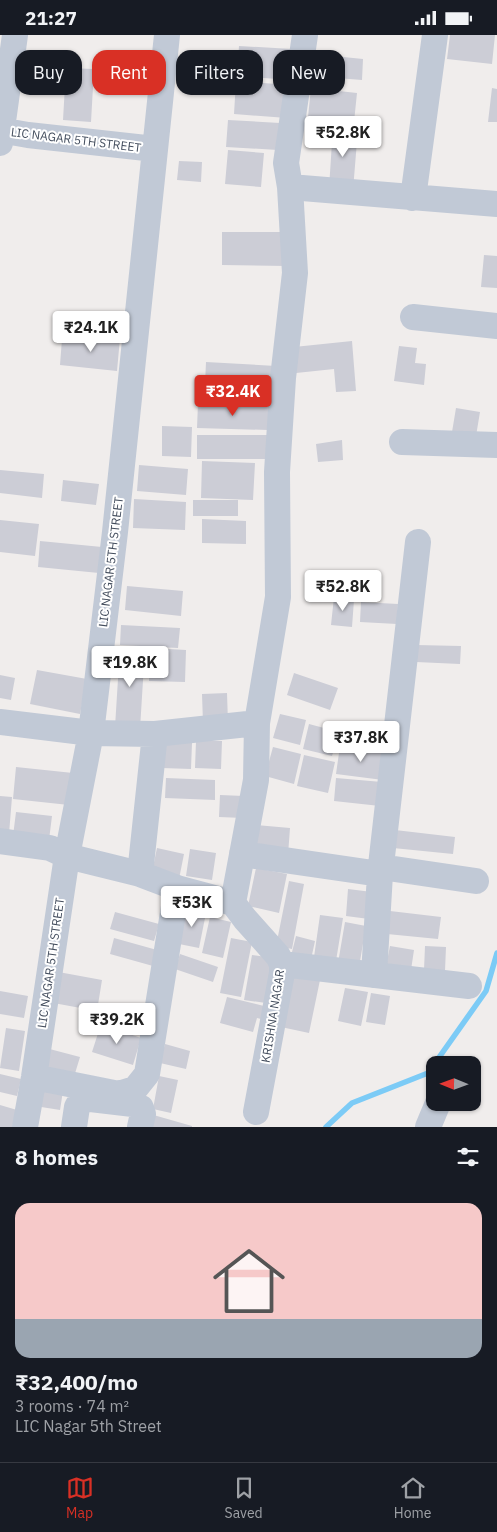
<!DOCTYPE html>
<meta charset="utf-8">
<style>
:root{--surface:#171b24;--page:#242831;--text:#f1f3f6;--muted:#9ea1a6;--line:#363941;--accent:#d93025}
body{margin:0;font-family:"IBM Plex Sans",sans-serif;background:var(--page);color:var(--text);height:100vh;display:flex;flex-direction:column;font-size:19px;white-space:nowrap}
*{box-sizing:border-box;margin:0}
p{font-size:16px;color:var(--muted)}
.icon{flex:none;width:28px;height:28px;fill:none;stroke:currentColor;stroke-width:2;stroke-linecap:round;stroke-linejoin:round}
.map{position:relative;height:1092px;overflow:hidden}
.side{display:flex;flex-direction:column;background:var(--surface);flex:1}
.side>*{flex:none}
.banner{position:absolute;left:15px;top:15px;width:468px;height:45px;display:flex;gap:10px}
.needle{width:32px;rotate:271deg}
.buttons{position:absolute;left:426px;top:1021px;display:grid;gap:10px}
.buttons a{display:grid;place-items:center;width:55px;height:55px;border-radius:10px;background:var(--surface);box-shadow:0 1px 4px #0004;font-size:25px}
.price{position:absolute;translate:-50% -42px;padding:0 11px;border-radius:5px;background:#fff;color:#222;font-size:16px;line-height:32px;filter:drop-shadow(0 1px 2px #0008)}
.price::after{content:'';position:absolute;left:50%;top:30px;width:15px;height:11px;margin-left:-8px;background:inherit;clip-path:polygon(0 0,100% 0,50% 100%)}
.price.active{background:var(--accent);color:#fff}
ul{padding:0;list-style:none}
li{display:grid;align-content:center;gap:10px;height:265px;padding:0 15px}
li+li{border-top:1px solid var(--line)}
li span{display:grid;place-items:center;height:155px;border-radius:15px;color:#555}
li>.icon{margin-inline-start:auto}
span .icon{width:90px;height:90px;fill:#fffc;stroke-width:1}
li b{font-size:21px}
h2{display:flex;justify-content:space-between;align-items:center;height:60px;padding:0 15px;font-size:21px}
.tag{padding:0 18px;border-radius:15px;background:var(--surface);box-shadow:0 1px 4px #0004;font-size:18px;line-height:45px}
.tag.active{background:var(--accent);color:#fff}
.status{display:flex;justify-content:space-between;align-items:center;height:35px;padding:0 25px;background:var(--surface);direction:ltr}
.status svg{height:14px;fill:currentColor}
.tab-bar{display:flex;justify-content:space-around;align-items:center;height:70px;border-top:1px solid var(--line);background:var(--surface);font-size:14px;color:var(--muted)}
.tab-bar a{display:grid;justify-items:center;gap:2px}
.tab-bar .active{color:var(--accent)}
.map>svg:first-child{display:block}
.lines{fill:none;stroke-linecap:round;stroke-linejoin:round}
.stream{stroke:#7ccbf6;stroke-width:5.5}
.building{fill:#cccdd6}
.minor{stroke:#c1c9d6;stroke-width:26}
.labels{text-anchor:middle;stroke-width:4;stroke-linejoin:round;paint-order:stroke}
.street-label{font-size:12px;fill:#434d5d;stroke:#fff}
</style>
<div class="status"><b>21:27</b><svg viewBox="0 0 49 12"><path d="M0 12V9h3v3zM5 12V6h3v6zM10 12V3h3v9zM15 12V0h3v12zM26 1h20v11H26zM47 4h2v5h-2z"/></svg></div>
<div class="map">
<svg width="497" height="1092" viewBox="0 0 497 1092">
<rect width="100%" height="100%" fill="#f0edec"/>
<g class="lines">
<path class="stream" d="M326 1092 352 1068 428 1038 486 956 497 918"/>
</g>
<path class="building" d="M450 0H495L492 29 447 24Z
M239 11 292 14 290 45 237 41Z
M314 19 363 24 362 45 312 41Z
M66 33 94 34 91 87 63 85Z
M236 46 289 50 287 83 234 79Z
M311 53 357 58 354 87 308 82Z
M492 53 497 54V87H488Z
M228 85 280 88 278 115 226 112Z
M333 92 358 94 353 155 329 153Z
M228 115 264 118 261 152 225 149Z
M179 126 202 127 201 147 177 145Z
M222 197H287V231L222 230Z
M484 220 497 221V253L481 252Z
M89 300 120 303 117 336 60 330 62 304 89 307Z
M352 306 356 356 336 357 334 334 296 338 294 312Z
M399 311 417 313 415 328 426 329 424 350 394 346Z
M206 327 276 331 274 353 205 349Z
M198 368 269 371 268 395 197 393Z
M456 373 480 377 475 407 451 403Z
M162 391 192 392 191 422 162 421Z
M197 400H267V424H197Z
M342 405 343 425 318 427 316 409Z
M202 426 255 428 253 465 201 463Z
M139 430 188 434 186 460 137 456Z
M0 435 44 439 42 463 0 458Z
M63 445 99 449 96 470 61 466Z
M134 464 186 467 185 495 133 493Z
M193 465H238V481H193Z
M202 484 246 486V509L202 508Z
M0 485 39 489 35 521 0 517Z
M40 506 102 512 99 538 38 532Z
M127 551 183 556 181 581 125 575Z
M334 562 354 565 352 592 331 590Z
M361 567 398 569 397 589 360 587Z
M121 590 180 593 178 613 120 610Z
M416 610 461 611 460 629 416 627Z
M120 612 145 613 140 694 115 692Z
M151 613 186 615 185 647 149 646Z
M37 635 87 644 80 679 30 669Z
M294 638 338 653 330 675 287 660Z
M0 640 15 643 11 665 0 663Z
M227 658 228 688H203L202 659Z
M280 679 306 685 300 710 273 703Z
M309 689 339 697 332 721 303 714Z
M196 706H222L221 734 195 733Z
M163 707 192 708 191 734 162 733Z
M340 711 386 716 383 745 336 739Z
M273 712 301 719 294 749 265 741Z
M304 720 335 727 328 758 297 751Z
M16 732 73 738 69 770 13 764Z
M166 743 215 745V765L165 763Z
M336 743 382 747 380 771 334 766Z
M220 760 244 761 243 783 219 782Z
M0 761 12 762 9 799H0Z
M16 777 52 781 49 805 13 801Z
M256 790 290 793 288 820 253 816Z
M395 795 455 802 453 819 393 813Z
M157 813 184 819 179 844 152 837Z
M190 814 216 818 212 845 186 841Z
M256 833 287 839 279 878 248 871Z
M289 846 304 849 292 914 276 911Z
M348 854 372 857 369 884 346 881Z
M186 873 206 878 199 913 179 909Z
M390 876 441 882 438 904 387 899Z
M115 877 159 889 154 906 110 894Z
M320 880 343 883 335 932 313 929Z
M210 882 231 887 223 923 202 918Z
M345 887 366 891 359 932 338 928Z
M296 901 315 906 310 929 291 921Z
M114 903 157 915 153 931 110 919Z
M231 903 252 907 241 962 220 958Z
M390 911 414 915 411 935 386 931Z
M425 911 446 912 445 936 424 935Z
M180 919 218 932 213 947 175 934Z
M252 920 274 923 266 968 244 965Z
M53 936 102 945 97 976 48 967Z
M292 939 320 945 309 998 281 992Z
M345 953 368 957 361 991 338 986Z
M0 956 28 961 24 983 0 979Z
M371 958 390 961 385 990 366 987Z
M227 962 268 972 265 985 257 983 253 997 220 988Z
M101 989 141 1003 133 1030 92 1017Z
M6 993 25 996 19 1036 0 1033Z
M165 1009 190 1016 186 1034 160 1028Z
M42 1012 80 1022 73 1045 36 1035Z
M0 1039 21 1044 17 1061 0 1057Z
M159 1041 178 1045 171 1078 153 1074Z
M37 1052 63 1056 60 1075 35 1071Z
M0 1070 17 1075 12 1092H0Z
M150 1079 192 1091V1092H146Z"/>
<g class="lines">
<path class="minor" d="M0 95 28 100 155 114
M0 108 15 0
M290 152 497 169
M413 163 435 0
M413 282 497 291
M402 407 497 410
M0 687 91 698 155 699 257 688
M0 806 50 813 67 821 140 839 177 853 147 1039 135 1054 119 1059 34 1042
M242 819 380 839
M381 832 476 846
M140 839 155 699
M177 853 233 868 245 884 278 921 282 929V938L256 1077
M233 868 256 745 257 688 278 562 277 437 283 343 295 238 290 152 286 128 305 0
M282 929 469 951
M374 940 380 839 418 507
M25 1092 34 1042 67 821 91 698 115 497 167 0
M74 1092 77 1072 82 1063 133 1069 141 1073 143 1079 140 1092
M428 1092 438 1068"/>
</g>
<g class="labels">
<g class="street-label">
<text transform="translate(76 105) rotate(7)" y="4">LIC NAGAR 5TH STREET</text>
<text transform="translate(111 527) rotate(-83)" y="4">LIC NAGAR 5TH STREET</text>
<text transform="translate(51 928) rotate(-82)" y="4">LIC NAGAR 5TH STREET</text>
<text transform="translate(273 981) rotate(-81)" y="4">KRISHNA NAGAR</text>
</g>
</g>
</svg>
<div class="buttons">
<a><svg class="needle" viewBox="-14 -14 28 28"><path d="M0-13l5 13h-10z" fill="#e53935"/><path d="M0 13l5-13h-10z" fill="#9ea1a6"/></svg></a>
</div>
<b class="price" style="left:343px;top:123px">₹52.8K</b>
<b class="price" style="left:91px;top:318px">₹24.1K</b>
<b class="price active" style="left:233px;top:382px">₹32.4K</b>
<b class="price" style="left:343px;top:577px">₹52.8K</b>
<b class="price" style="left:130px;top:653px">₹19.8K</b>
<b class="price" style="left:361px;top:728px">₹37.8K</b>
<b class="price" style="left:192px;top:893px">₹53K</b>
<b class="price" style="left:117px;top:1010px">₹39.2K</b>
<div class="banner">
<a class="tag">Buy</a>
<a class="tag active">Rent</a>
<a class="tag">Filters</a>
<a class="tag">New</a>
</div>
</div>
<section class="side">
<h2>8 homes<svg class="icon" aria-label="filters" viewBox="0 0 24 24"><path d="M4 7h16M4 17h16"/><circle cx="9" cy="7" r="2"/><circle cx="15" cy="17" r="2"/></svg></h2>
<ul>
<li><span style="background:linear-gradient(#f6c9c9 75%,#9aa5b1 0)"><svg class="icon" aria-label="home" viewBox="0 0 24 24"><path d="M3 11l9-7 9 7M6 9v11h12V9"/></svg></span><div><b>₹32,400/mo</b><p>3 rooms · 74 m²</p><p>LIC Nagar 5th Street</p></div></li>
</ul>
</section>
<nav class="tab-bar">
<a class="active"><svg class="icon" aria-label="map" viewBox="0 0 24 24"><path d="M3 6l6-2 6 2 6-2v14l-6 2-6-2-6 2zM9 4v14M15 6v14"/></svg>Map</a>
<a><svg class="icon" aria-label="saved" viewBox="0 0 24 24"><path d="M7 4h10v16l-5-4-5 4z"/></svg>Saved</a>
<a><svg class="icon" aria-label="home" viewBox="0 0 24 24"><path d="M3 11l9-7 9 7M6 9v11h12V9"/></svg>Home</a>
</nav>
